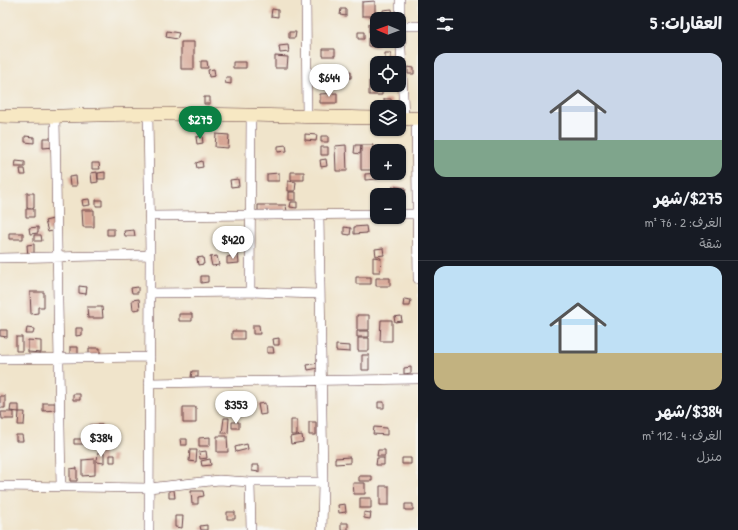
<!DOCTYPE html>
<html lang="ar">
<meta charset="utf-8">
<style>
:root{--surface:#171b24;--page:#242831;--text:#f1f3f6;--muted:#9ea1a6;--line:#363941;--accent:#0b8043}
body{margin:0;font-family:"Patrick Hand","Playpen Sans Arabic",sans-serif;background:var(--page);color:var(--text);direction:rtl;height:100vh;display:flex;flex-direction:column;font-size:15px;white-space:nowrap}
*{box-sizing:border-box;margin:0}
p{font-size:13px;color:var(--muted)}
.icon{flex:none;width:22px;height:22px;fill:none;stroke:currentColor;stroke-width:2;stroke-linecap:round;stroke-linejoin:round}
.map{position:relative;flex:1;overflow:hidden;direction:ltr}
.details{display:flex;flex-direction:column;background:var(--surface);width:320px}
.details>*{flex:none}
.needle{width:26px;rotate:271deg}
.fabs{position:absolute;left:370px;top:12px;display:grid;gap:8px}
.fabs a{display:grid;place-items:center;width:36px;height:36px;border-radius:8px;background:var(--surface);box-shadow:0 1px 3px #0004;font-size:20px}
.price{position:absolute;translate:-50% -34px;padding:0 9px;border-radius:14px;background:#fff;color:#222;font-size:13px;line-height:26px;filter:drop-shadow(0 1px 2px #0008)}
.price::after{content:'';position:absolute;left:50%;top:24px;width:12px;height:9px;margin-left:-6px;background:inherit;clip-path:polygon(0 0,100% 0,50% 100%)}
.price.on{background:var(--accent);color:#fff}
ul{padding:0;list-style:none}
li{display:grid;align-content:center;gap:8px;height:212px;padding:0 16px}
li+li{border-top:1px solid var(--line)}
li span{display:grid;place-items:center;height:124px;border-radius:12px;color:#555}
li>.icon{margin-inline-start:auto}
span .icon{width:72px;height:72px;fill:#fffc;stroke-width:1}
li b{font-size:17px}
h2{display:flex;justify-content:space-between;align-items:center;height:48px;padding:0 16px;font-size:17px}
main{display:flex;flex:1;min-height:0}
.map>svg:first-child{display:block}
.building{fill:#d6a493}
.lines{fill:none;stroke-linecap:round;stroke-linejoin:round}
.street-casing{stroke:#633d43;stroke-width:10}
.secondary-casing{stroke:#633d43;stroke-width:14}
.street{stroke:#fff;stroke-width:9}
.secondary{stroke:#f7e8c3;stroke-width:13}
</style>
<main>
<section class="details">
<h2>العقارات: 5<svg class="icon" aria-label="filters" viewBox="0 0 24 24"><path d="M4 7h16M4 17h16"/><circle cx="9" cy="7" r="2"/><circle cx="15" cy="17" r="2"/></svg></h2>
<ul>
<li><span style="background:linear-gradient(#c9d6e8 70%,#7fa58c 0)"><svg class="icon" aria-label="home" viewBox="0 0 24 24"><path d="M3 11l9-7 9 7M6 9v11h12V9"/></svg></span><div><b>$275/شهر</b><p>الغرف: 2 · 76 m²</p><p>شقة</p></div></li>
<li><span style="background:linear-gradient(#bfe0f5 70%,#c2b280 0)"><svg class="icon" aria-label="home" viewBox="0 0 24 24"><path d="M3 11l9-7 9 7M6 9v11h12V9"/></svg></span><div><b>$384/شهر</b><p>الغرف: 4 · 112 m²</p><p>منزل</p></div></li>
</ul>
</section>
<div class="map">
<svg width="418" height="530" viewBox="0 0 418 530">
<rect width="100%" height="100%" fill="#f6f6f2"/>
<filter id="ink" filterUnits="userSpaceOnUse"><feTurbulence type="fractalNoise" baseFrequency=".025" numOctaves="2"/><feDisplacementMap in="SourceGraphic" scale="8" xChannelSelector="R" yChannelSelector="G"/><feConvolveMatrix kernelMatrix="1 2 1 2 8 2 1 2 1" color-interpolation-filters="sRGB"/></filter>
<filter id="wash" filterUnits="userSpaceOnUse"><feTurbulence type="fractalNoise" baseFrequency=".012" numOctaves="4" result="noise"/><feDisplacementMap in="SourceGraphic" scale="16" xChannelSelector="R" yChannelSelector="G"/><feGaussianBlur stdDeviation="0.9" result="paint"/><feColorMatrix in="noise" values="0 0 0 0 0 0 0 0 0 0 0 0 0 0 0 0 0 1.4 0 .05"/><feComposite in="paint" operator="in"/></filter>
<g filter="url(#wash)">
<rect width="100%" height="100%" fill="#f0e4cb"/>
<g id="blocks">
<path class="building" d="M375 1V16H362V2Z
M272 9 278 10V17L271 16Z
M341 9H346V16L340 15Z
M392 9 393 15 383 16V10Z
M369 23H375L376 32H369Z
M167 31 179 33 177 39 166 37Z
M289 32H296L295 38H289Z
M358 32H364V39H358Z
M368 38H377V41H378V47L368 46Z
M181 42H194V69H181Z
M288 45 289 52 280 53 279 46Z
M323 49H335V56H323Z
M385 53H391V60H385Z
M275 56 288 57 287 68H275Z
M201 61H207L208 68H201Z
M233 62H246V68H233Z
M377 67V73H374V68Z
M408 67 414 68V74H408Z
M214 69 215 76 209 77 208 70Z
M351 71V78H346V72Z
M226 77H231V84L225 83Z
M328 78 329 84 322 85 321 79Z
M377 80V85H382V95H369V81Z
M337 93V103H320V94Z
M204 97H210V104H204Z
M384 99H391L392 105H384Z
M216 134 229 135 228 148 215 147Z
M305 134 317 135 316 141 305 140Z
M25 136 34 137V143L25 142Z
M202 136 203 143 197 144 196 137Z
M321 136H328V142H321Z
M43 138H55V147L43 148Z
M286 145 287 151 278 152V146Z
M346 145 347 171H336L335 146Z
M355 145H361L360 154 354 153Z
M361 145H373V154H377V163H373V170H361Z
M321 147H328V155H321Z
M326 159 327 166 321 167 320 160Z
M16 161 25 162V167H15Z
M202 161 203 167 197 168 196 163Z
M92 163H99L100 169H92Z
M20 169H25L26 175H21Z
M97 172 98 182 92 183 91 173Z
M105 172V179H98V173Z
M291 172H304V180H291Z
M279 173V181H267V174Z
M378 173V179L365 180V174Z
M76 176 77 186H70L69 177Z
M238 179 239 186 231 187 230 180Z
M288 181 296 182 295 191H288Z
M393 186 406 188 405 194 392 192Z
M289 192H296V200H289Z
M27 193H34V208H27Z
M89 199 90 205 83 206 82 200Z
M96 200H102V206H96Z
M291 202H297V208L290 207Z
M258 205H286L287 212H258Z
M26 209H34V217H26Z
M82 210H94V227H83Z
M53 219 56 230 48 232 45 221Z
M366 226 367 233 354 234V227Z
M38 227V233L30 234 29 228Z
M344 227 351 228 350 235 344 234Z
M224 228H230V240H224Z
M107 229H114V235H107Z
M134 230 135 236H125L124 231Z
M217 230H223V237L217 238Z
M9 233H23V239H9Z
M34 235H41L42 241H34Z
M34 244V255L28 256 27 245Z
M383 248 384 255 376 256 375 249Z
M238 255 239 263 227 264V257Z
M217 256 219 265 212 266 210 257Z
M203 257 204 264 198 265 197 258Z
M373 257 381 258 380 272H373Z
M201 276H208V282L201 283Z
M356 277H371V284H356Z
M376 278H390V286H376Z
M79 286 87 287 86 294 79 293Z
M138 287V293H132L131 288Z
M30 292H44V307H38V313L31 314Z
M139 299 140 309 133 310 132 300Z
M404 299 411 300 410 306H403Z
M87 307H102L103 318H88Z
M179 314H192V321H179Z
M357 315H369V330H357Z
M401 316 402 321 395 322 394 317Z
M381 320H392V341H380Z
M253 325H259L260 334H253Z
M27 328 34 329 33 334H26Z
M76 328H82V335L76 336Z
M0 330H7V337L0 336Z
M232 331H244V339H232Z
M357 331H369V337H357Z
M16 337H22V351H16Z
M279 338V345H274L273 339Z
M358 338H369V351H358Z
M28 340 41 341V353L28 352Z
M336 345 350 346V352L336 351Z
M70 347H78V355H70Z
M267 347H273L274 353H267Z
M89 348H100V361H89Z
M362 355H369V370H362Z
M318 363 319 368 308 370 307 365Z
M411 367V373L404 374V368Z
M192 371H198V377H191Z
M73 394H80V400H73Z
M0 396H5V408H0Z
M231 399H237V405H231Z
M378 402H384V408H378Z
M43 403H55V410L43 411Z
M265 403 266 414 260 415 258 404Z
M11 405H19V412L10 411Z
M183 407H196V423H183Z
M1 412H14V419H2Z
M19 412H25L24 425H18Z
M224 418H229L228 433H222Z
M291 420H297V435H291Z
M232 422H239V428H232Z
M309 422H316V435H309Z
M90 425H102V432H89Z
M374 427 387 428V435L373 434Z
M16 435H22L23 441H16Z
M302 435 303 442 291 444 290 437Z
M217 436H227L228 452H217Z
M210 437V446H199V438Z
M74 439H85V444H74Z
M180 439H187V445H181Z
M247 444 248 449 236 452 235 447Z
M190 450H197L196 462 189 461Z
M378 450H385V456H377Z
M206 451 207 458 200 459 199 452Z
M98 452 104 453V463L97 462Z
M110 455H115V462H110Z
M350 457V463L335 464V458Z
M377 458H384V465H376Z
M402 458H411V464H402Z
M95 459V475L82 476V460Z
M210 459 211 465 202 466 201 461Z
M252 465H259V472L252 471Z
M77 468V481H70V469Z
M359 476H372V481H359Z
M353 483H365V494H354Z
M380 486H389V505H380Z
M169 490H174L175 498H169Z
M191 491H203L204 496 198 497V504H192Z
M360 498H371V508H360Z
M345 504 346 512 339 513 338 505Z
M405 504H413V510H405Z
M227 512H235V519H227Z
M364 512 371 513 370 519 364 518Z
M175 516H183L182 528 175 527Z
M341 523H348V530H341Z
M207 525V530H201L200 526Z"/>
</g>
</g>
<g filter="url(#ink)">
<use href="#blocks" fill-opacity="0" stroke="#633d43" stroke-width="1"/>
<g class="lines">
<defs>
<path id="street" d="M306 0 307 117
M400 0V26L404 119
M400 26H418
M148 114 150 255 149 530
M55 117 61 487
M416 118 418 279
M399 214H418
M319 215 323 482 322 530
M150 216 377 214
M0 258 150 255
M250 292 251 116
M150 293 250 292 320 294
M0 359 150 357
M149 383 418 379
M250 482 251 530
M0 486 149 488 219 480 250 482H323"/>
<path id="secondary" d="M0 116C49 118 97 114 146 114 223 113 300 117 377 118
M399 119 418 118"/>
</defs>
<use href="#street" class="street-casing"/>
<use href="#secondary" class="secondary-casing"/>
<use href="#street" class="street"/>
<use href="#secondary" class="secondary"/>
</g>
</g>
</svg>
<div class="fabs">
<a><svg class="needle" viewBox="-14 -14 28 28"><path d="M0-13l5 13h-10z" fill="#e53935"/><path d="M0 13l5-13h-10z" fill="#9ea1a6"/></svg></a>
<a><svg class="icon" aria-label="locate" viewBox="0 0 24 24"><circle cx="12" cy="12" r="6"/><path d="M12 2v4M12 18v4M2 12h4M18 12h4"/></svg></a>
<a><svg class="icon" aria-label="layers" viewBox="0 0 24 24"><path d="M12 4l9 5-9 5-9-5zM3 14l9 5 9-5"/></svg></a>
<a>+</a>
<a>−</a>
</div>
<b class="price" style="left:329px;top:98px">$644</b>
<b class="price on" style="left:200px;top:140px">$275</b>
<b class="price" style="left:233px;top:260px">$420</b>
<b class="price" style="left:236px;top:425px">$353</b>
<b class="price" style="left:101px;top:458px">$384</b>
</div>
</main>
